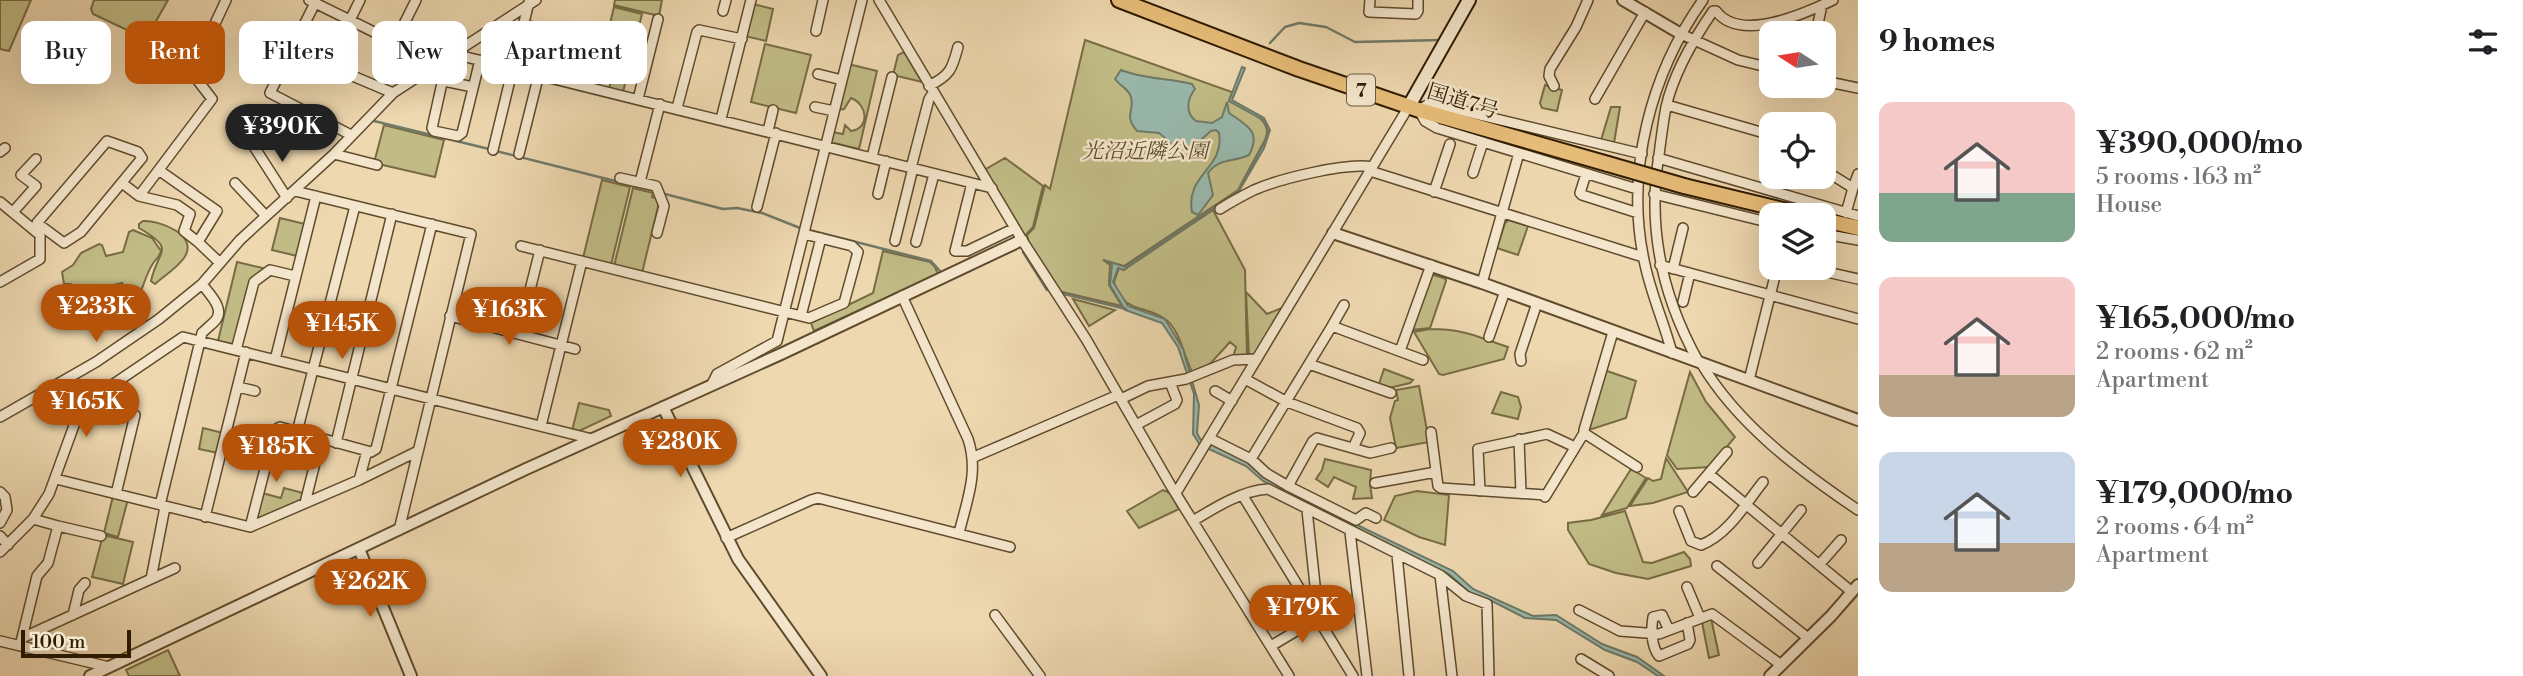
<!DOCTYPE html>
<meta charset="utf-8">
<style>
:root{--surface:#fff;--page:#f6f6f6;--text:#202124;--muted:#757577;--accent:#b45309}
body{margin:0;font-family:"Libre Bodoni","Noto Serif JP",serif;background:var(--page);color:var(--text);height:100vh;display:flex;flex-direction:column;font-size:26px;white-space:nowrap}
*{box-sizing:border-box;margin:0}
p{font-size:23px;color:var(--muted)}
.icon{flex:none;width:38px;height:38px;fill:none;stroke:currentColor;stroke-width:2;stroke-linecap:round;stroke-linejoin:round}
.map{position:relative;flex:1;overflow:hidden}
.panel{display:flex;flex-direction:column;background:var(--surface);width:665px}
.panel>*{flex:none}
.hud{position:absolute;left:21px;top:21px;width:665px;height:63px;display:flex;gap:14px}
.needle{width:46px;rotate:282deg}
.tools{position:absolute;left:1759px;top:21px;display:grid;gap:14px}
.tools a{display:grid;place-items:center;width:77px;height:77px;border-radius:14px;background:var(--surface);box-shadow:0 7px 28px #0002;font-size:35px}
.scale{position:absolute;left:21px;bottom:18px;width:110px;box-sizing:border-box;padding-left:7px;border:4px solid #301c01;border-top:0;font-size:19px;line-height:24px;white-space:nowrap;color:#301c01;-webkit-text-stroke:5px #f4e6cc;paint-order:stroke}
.price{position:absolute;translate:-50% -60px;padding:0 16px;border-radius:24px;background:var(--accent);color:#fff;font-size:23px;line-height:46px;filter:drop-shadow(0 2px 4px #0008)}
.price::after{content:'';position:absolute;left:50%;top:42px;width:21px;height:16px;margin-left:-10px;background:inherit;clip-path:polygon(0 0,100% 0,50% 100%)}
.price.on{background:#222;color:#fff}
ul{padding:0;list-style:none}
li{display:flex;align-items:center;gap:21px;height:175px;padding:0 21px}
li span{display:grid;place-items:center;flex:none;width:196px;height:140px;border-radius:14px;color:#555}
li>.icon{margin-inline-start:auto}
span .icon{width:84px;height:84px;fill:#fffc;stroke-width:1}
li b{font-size:30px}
h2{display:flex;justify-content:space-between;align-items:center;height:84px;padding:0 21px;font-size:30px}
.pill{padding:0 24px;border-radius:14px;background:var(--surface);box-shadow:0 7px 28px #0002;font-size:24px;line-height:63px}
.pill.on{background:var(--accent);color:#fff}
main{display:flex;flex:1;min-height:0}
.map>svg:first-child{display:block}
.green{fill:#c1bc86;stroke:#786c44;stroke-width:2}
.water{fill:#99b9ad;stroke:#6f7a68;stroke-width:2}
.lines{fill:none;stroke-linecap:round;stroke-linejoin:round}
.stream{stroke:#6f7a68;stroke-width:2.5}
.minor-casing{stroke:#604b2d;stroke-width:12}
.tertiary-casing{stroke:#604b2d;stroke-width:14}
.secondary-casing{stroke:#301c01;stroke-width:16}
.trunk-casing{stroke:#301c01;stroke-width:18}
.minor{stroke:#f4e6cc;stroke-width:9}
.tertiary{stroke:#f4e6cc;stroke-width:10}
.secondary{stroke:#f4e6cc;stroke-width:12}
.trunk{stroke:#e7bc78;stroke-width:14}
.trunk-bridge-casing{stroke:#301c01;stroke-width:18;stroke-linecap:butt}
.trunk-bridge{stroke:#e7bc78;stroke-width:14}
.labels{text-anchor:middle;stroke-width:5;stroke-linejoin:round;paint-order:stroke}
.shield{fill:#f4e6cc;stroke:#6b593e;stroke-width:2}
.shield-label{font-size:19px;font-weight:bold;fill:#301c01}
.street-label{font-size:21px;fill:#301c01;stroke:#f4e6cc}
.park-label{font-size:21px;font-style:italic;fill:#5c4c29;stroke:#f4e6cc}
</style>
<main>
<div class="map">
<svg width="1858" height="676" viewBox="0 0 1858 676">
<rect width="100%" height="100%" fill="#eed8b0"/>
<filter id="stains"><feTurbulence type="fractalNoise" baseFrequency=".00286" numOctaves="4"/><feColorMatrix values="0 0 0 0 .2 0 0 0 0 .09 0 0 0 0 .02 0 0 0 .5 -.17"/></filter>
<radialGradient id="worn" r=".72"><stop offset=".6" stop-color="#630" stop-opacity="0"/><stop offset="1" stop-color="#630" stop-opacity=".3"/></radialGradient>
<path class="green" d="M0 0H31L9 51 0 49Z
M94 0H168L146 39 93 14 91 9Z
M615 0H662L659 16 614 5Z
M753 4 773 9 766 41 745 36Z
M614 7 642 14 623 92 609 89 618 52 604 49Z
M1085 40 1232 92 1229 101C1243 109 1273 117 1266 138L1238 190 1124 266 1103 260 1110 265 1109 285 1122 306 1058 291 1024 238 1034 228 1045 185 1050 189Z
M765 44 811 55 796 113 751 102Z
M904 52 922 82 893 75 898 55Z
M848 64 877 71 859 149 830 142 832 132 843 134 845 125 851 131C871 128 867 104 851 98L844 109 837 110Z
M1545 85 1562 90 1557 111 1542 108 1540 103Z
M1611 107H1620L1614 143 1601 140Z
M384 125 444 140 435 177 374 163Z
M1005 158 1043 186 1033 227 1024 237 987 174 986 169Z
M602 180 630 187 611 265 583 258Z
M633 188 653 193 652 197 658 199V207L642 273 614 266Z
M1213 210 1245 270 1247 356 1233 357 1236 347 1230 342 1210 364 1192 372C1185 358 1179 328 1165 319 1143 304 1124 314 1114 282L1119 268 1124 270 1128 267Z
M280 218 305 224 297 256 272 250Z
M1509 220 1528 226 1518 255 1497 248 1505 223Z
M143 221C159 220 200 235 184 258 177 268 164 276 155 284L151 281C158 249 177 250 139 228V224Z
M133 230 152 238 161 251C159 259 155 259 152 265 144 278 142 294 133 308L129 293 122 283 81 293 71 284H64L62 272 73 265 81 253 99 244 102 245 106 256 123 252 129 232Z
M883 251 930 262 935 267 938 274 814 331 811 323 873 293Z
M237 262 267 269 252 280 236 341 233 344 218 341Z
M1431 274 1446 279V281L1430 328 1411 330Z
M1246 292 1267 314 1284 307 1254 356H1249Z
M1073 299 1115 310 1089 326Z
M1430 329C1465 329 1477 337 1508 347L1504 359 1443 375 1439 374 1414 332Z
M1384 369 1413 380 1410 383 1385 389 1378 387Z
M1604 370 1636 381 1626 418 1592 429 1588 428Z
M1690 372 1706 402 1735 437 1710 467 1677 469 1667 455Z
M1419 386 1429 442 1396 448 1390 418 1395 401 1398 400 1396 390Z
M1501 392 1518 397 1521 407 1518 419 1492 413Z
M579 403 609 410 611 416 577 432 572 431Z
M203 428 223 433 218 453 199 449Z
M1666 458 1688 492 1653 503 1630 506 1648 478 1653 481 1661 479Z
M1325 459 1371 470 1370 484 1372 498 1353 499 1356 487 1334 477 1328 487 1316 479 1322 470Z
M1631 469 1646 478 1627 508 1602 515Z
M284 488 303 493V499L256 520 262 493 281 498Z
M1163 490 1170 493 1179 509 1139 528 1127 511Z
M1417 491 1449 495 1445 545 1419 537 1384 520 1395 496Z
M113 496 128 499 118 537 104 533Z
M1625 511 1643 562 1652 563 1684 552 1690 559 1691 566 1648 579 1616 573 1589 564 1568 530V523L1591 520Z
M103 535 133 542 123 584 92 577Z
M1711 618 1719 655 1709 658 1702 622Z
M168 650 180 676H129L126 670Z"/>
<path class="water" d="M1242 67 1245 68 1232 100 1264 118 1270 130 1264 148 1239 191 1128 267 1124 270 1118 268 1113 282 1128 306 1165 319 1183 349 1199 405 1197 433 1200 439 1245 460 1328 511 1453 571 1473 589 1533 616 1556 615 1602 644 1637 657 1664 676H1658L1637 662 1605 650 1556 620 1525 618 1492 601 1471 594 1449 574 1392 548 1263 481 1246 466 1200 445 1193 434 1194 394 1178 347 1162 323 1125 310 1110 285 1112 265 1104 260 1125 267 1238 191 1265 141 1268 130 1263 120 1229 101Z
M1121 70C1143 79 1168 78 1192 84L1195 89C1187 99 1185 113 1196 121L1212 123 1222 117 1227 102 1229 113C1246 125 1262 131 1249 155 1232 163 1220 157 1208 173L1213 195 1198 215 1192 212C1185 174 1225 169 1219 133L1216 130 1211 131C1199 141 1189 155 1172 145 1167 141 1165 137 1159 133L1137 131C1123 115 1135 112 1131 97 1129 89 1120 86 1115 79Z"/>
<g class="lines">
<path class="stream" d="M1270 43 1285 27 1299 23 1326 27 1355 42 1441 40
M374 121 489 149
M496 151 619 182
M625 184 651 190
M665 194 723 209 737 208 762 213 800 228
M809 230 931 261 940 271
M1023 252 1047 290
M1064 294 1126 309"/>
<defs>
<path id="minor" d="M309 0 439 64
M879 0 1022 240 1086 339 1171 486 1289 676
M1370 0 1369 12 1416 14 1418 11V0
M315 3 270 93 351 135
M723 11 726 0
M350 20 360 0
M525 25 604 44
M816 31 823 0
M1816 33 1822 5
M1681 34 1738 60 1771 68
M395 42 416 0
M291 50 393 93
M454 54 992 188
M818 74 842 80
M1824 81 1858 88
M929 86C950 75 952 70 958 47
M1554 86 1549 76 1550 69 1576 27 1588 0
M473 87 444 81 442 83 432 128 434 131 458 136 462 133 480 60
M638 99 658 19
M1595 99 1645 12
M1667 105 1771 135
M815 107 834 111
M677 108 697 32 699 30 742 39
M721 119 751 0
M768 131 773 110
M107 141 138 152 142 158 81 232 64 243 37 223Z
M253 145 287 198
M493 150 529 2
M0 152 5 148
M334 154 377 165
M519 154 539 74
M872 157 892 77
M1658 158 1858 216
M911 168 929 99 933 93
M1824 170 1853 188 1846 213
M160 171 217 211 198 242 220 263
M1370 171 1643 257
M1473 173 1483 142
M1586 174 1580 193 1582 195 1638 213
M620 178 656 186 664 206 657 233
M640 182 660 104
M122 183 139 196 212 99 192 73 226 0
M235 183 266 216
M972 183 955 251H967L1015 228
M1853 188 1858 174
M1637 189 1437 128 1425 121 1419 110 1427 105H1438L1642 154
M295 191 471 234 399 530
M1434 192 1450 144
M878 194 886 161
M1654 194 1771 223
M139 196 177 205 190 214 184 231 198 242
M0 202 40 235V259L0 282
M757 207 776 133
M1220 209C1231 202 1242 196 1254 190 1279 179 1347 162 1372 167
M13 212 36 186 21 175 36 159
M1824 234 1858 240
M895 241 913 168
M916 242 934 174
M521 246 809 318 844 303 858 252 852 246 804 234
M1660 265 1858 319
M1809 268 1858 279
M1673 269 1683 228
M1482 283 1519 153
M902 296 968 439C979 472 967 500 959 533
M1683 302 1690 273
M450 316 575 349
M801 316 821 238
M1332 326 1344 305
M1613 332 1584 430V433L1637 467
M519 334 540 250
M1489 337 1505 291
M236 350 254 282 270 270 295 276
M1400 351 1431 265
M1672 353C1664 322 1650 292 1644 260 1625 171 1651 73 1703 0
M275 360 316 196
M1521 361 1520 354 1537 303
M1698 361C1662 296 1647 228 1659 155 1661 139 1663 123 1666 107 1674 72 1693 40 1713 11H1716C1740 43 1804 14 1833 0
M1701 363C1738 425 1799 470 1858 510
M1309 364 1391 393
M1245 379 1287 402 1357 428 1360 433 1353 448
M1749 380 1777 268
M712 384 717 374 777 341 862 0
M238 387 255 391
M1215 391 1232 401
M1121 399 1148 386 1186 379 1233 360 1257 359
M0 417 96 362 159 319 202 284 240 240 334 154 393 93 536 0
M1136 425 1175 404 1177 400 1171 385
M541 426 582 261
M297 432 355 206
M1431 432 1438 486 1441 488 1546 495
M1209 438 1251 459 1266 473 1288 486 1356 520 1366 513 1376 518
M1519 439 1521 493
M336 443 392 214
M974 457 1118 395
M1251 459 1332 326 1423 360
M1709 474 1852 592
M56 479 250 527 359 480 416 452
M359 480 367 451
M1375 483 1436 472
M1288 486 1313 441 1317 438 1370 453 1391 448
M1480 491 1478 449 1547 434 1575 447
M0 492 5 497 7 510 0 523
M1693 492 1727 452
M1176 493 1409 106
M116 494 135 415
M1243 496 1353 676
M1545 497 1584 433
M305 503 321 439
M160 505 202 333C206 329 211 325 215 321 226 309 209 294 202 284
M1307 510 1318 613
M1679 511 1691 541 1701 545C1728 535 1746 503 1763 482
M205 517 246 352
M1193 521C1214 508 1243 490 1268 489L1440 575 1466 596 1487 604 1489 676
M58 526 101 536
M250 527 275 430 280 427 371 452 376 449 432 224
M1350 532 1367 676
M0 536 8 545
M726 538 811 500 818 498 1010 547
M0 552 33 519 49 494 76 420 90 400 183 337 592 439
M1397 555 1409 676
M1758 563 1801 510
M1819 565 1841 540
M1717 566 1808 638
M1440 575 1452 676
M151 579 175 568
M1687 587 1700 618
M1579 610 1620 631 1659 634 1712 614 1780 664
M73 615 79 590 85 583
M995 615 1040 676
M1669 630 1662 615 1653 617C1651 629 1651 646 1659 656L1688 644 1690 640 1687 623
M22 638 151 579 165 507
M0 641 109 667
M20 646 37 576 48 563 58 526 33 519
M1271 646 1318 618
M1581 659 1609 676"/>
<path id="tertiary" d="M1623 0 1681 34
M1333 233 1482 283 1858 420
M663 407 738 559 821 676
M359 549 411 676
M90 676 526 469 781 354 1022 240
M1770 676 1831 616 1858 585"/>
<path id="secondary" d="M1409 106 1469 0"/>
<path id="trunk" d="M1119 0 1299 69 1419 110 1608 164
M1684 186 1804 215
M1824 220 1858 228"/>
</defs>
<use href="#minor" class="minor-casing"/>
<use href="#tertiary" class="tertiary-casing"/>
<use href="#secondary" class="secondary-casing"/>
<use href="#trunk" class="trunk-casing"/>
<use href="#minor" class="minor"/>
<use href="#tertiary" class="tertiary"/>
<use href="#secondary" class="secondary"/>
<use href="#trunk" class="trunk"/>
<defs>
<path id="trunk-bridge" d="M1608 164 1684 186"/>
</defs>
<use href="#trunk-bridge" class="trunk-bridge-casing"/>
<use href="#trunk-bridge" class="trunk-bridge"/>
</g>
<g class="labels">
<rect class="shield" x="1347" y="74.5" width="28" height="31" rx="5"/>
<g class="shield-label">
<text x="1361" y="97">7</text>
</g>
<g class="street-label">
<text transform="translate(1463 101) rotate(17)" y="7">国道7号</text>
</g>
<g class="park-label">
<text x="1145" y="158">光沼近隣公園</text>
</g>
</g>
<rect width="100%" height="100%" filter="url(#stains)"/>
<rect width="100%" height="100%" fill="url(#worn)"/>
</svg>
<div class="tools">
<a><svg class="needle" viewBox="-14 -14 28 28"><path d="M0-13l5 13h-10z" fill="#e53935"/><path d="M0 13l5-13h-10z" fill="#757577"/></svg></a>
<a><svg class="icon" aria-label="locate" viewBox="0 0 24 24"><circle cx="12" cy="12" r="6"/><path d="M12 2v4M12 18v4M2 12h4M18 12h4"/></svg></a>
<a><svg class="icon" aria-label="layers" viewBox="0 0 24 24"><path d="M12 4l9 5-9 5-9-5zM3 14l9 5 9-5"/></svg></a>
</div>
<div class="scale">100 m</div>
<b class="price on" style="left:282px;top:164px">¥390K</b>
<b class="price" style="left:96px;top:344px">¥233K</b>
<b class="price" style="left:509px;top:347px">¥163K</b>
<b class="price" style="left:342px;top:361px">¥145K</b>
<b class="price" style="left:86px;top:439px">¥165K</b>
<b class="price" style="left:680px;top:479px">¥280K</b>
<b class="price" style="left:276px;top:484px">¥185K</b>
<b class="price" style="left:370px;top:619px">¥262K</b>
<b class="price" style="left:1302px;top:645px">¥179K</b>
<div class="hud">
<a class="pill">Buy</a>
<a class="pill on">Rent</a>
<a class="pill">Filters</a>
<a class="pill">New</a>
<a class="pill">Apartment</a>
</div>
</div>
<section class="panel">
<h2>9 homes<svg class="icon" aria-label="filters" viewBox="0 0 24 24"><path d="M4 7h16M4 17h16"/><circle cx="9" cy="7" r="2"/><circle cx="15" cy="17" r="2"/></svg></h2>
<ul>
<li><span style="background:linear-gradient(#f6c9c9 65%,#7fa58c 0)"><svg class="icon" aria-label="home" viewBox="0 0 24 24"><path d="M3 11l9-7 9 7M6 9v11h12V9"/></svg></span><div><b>¥390,000/mo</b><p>5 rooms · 163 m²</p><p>House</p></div></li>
<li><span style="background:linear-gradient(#f6c9c9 70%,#b9a48a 0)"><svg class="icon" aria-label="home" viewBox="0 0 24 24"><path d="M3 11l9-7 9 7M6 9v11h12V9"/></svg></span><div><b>¥165,000/mo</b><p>2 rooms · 62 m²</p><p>Apartment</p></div></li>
<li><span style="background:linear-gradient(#c9d6e8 65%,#b9a48a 0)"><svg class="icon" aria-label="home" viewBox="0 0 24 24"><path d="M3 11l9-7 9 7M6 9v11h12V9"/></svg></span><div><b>¥179,000/mo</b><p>2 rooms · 64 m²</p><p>Apartment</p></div></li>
</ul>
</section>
</main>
